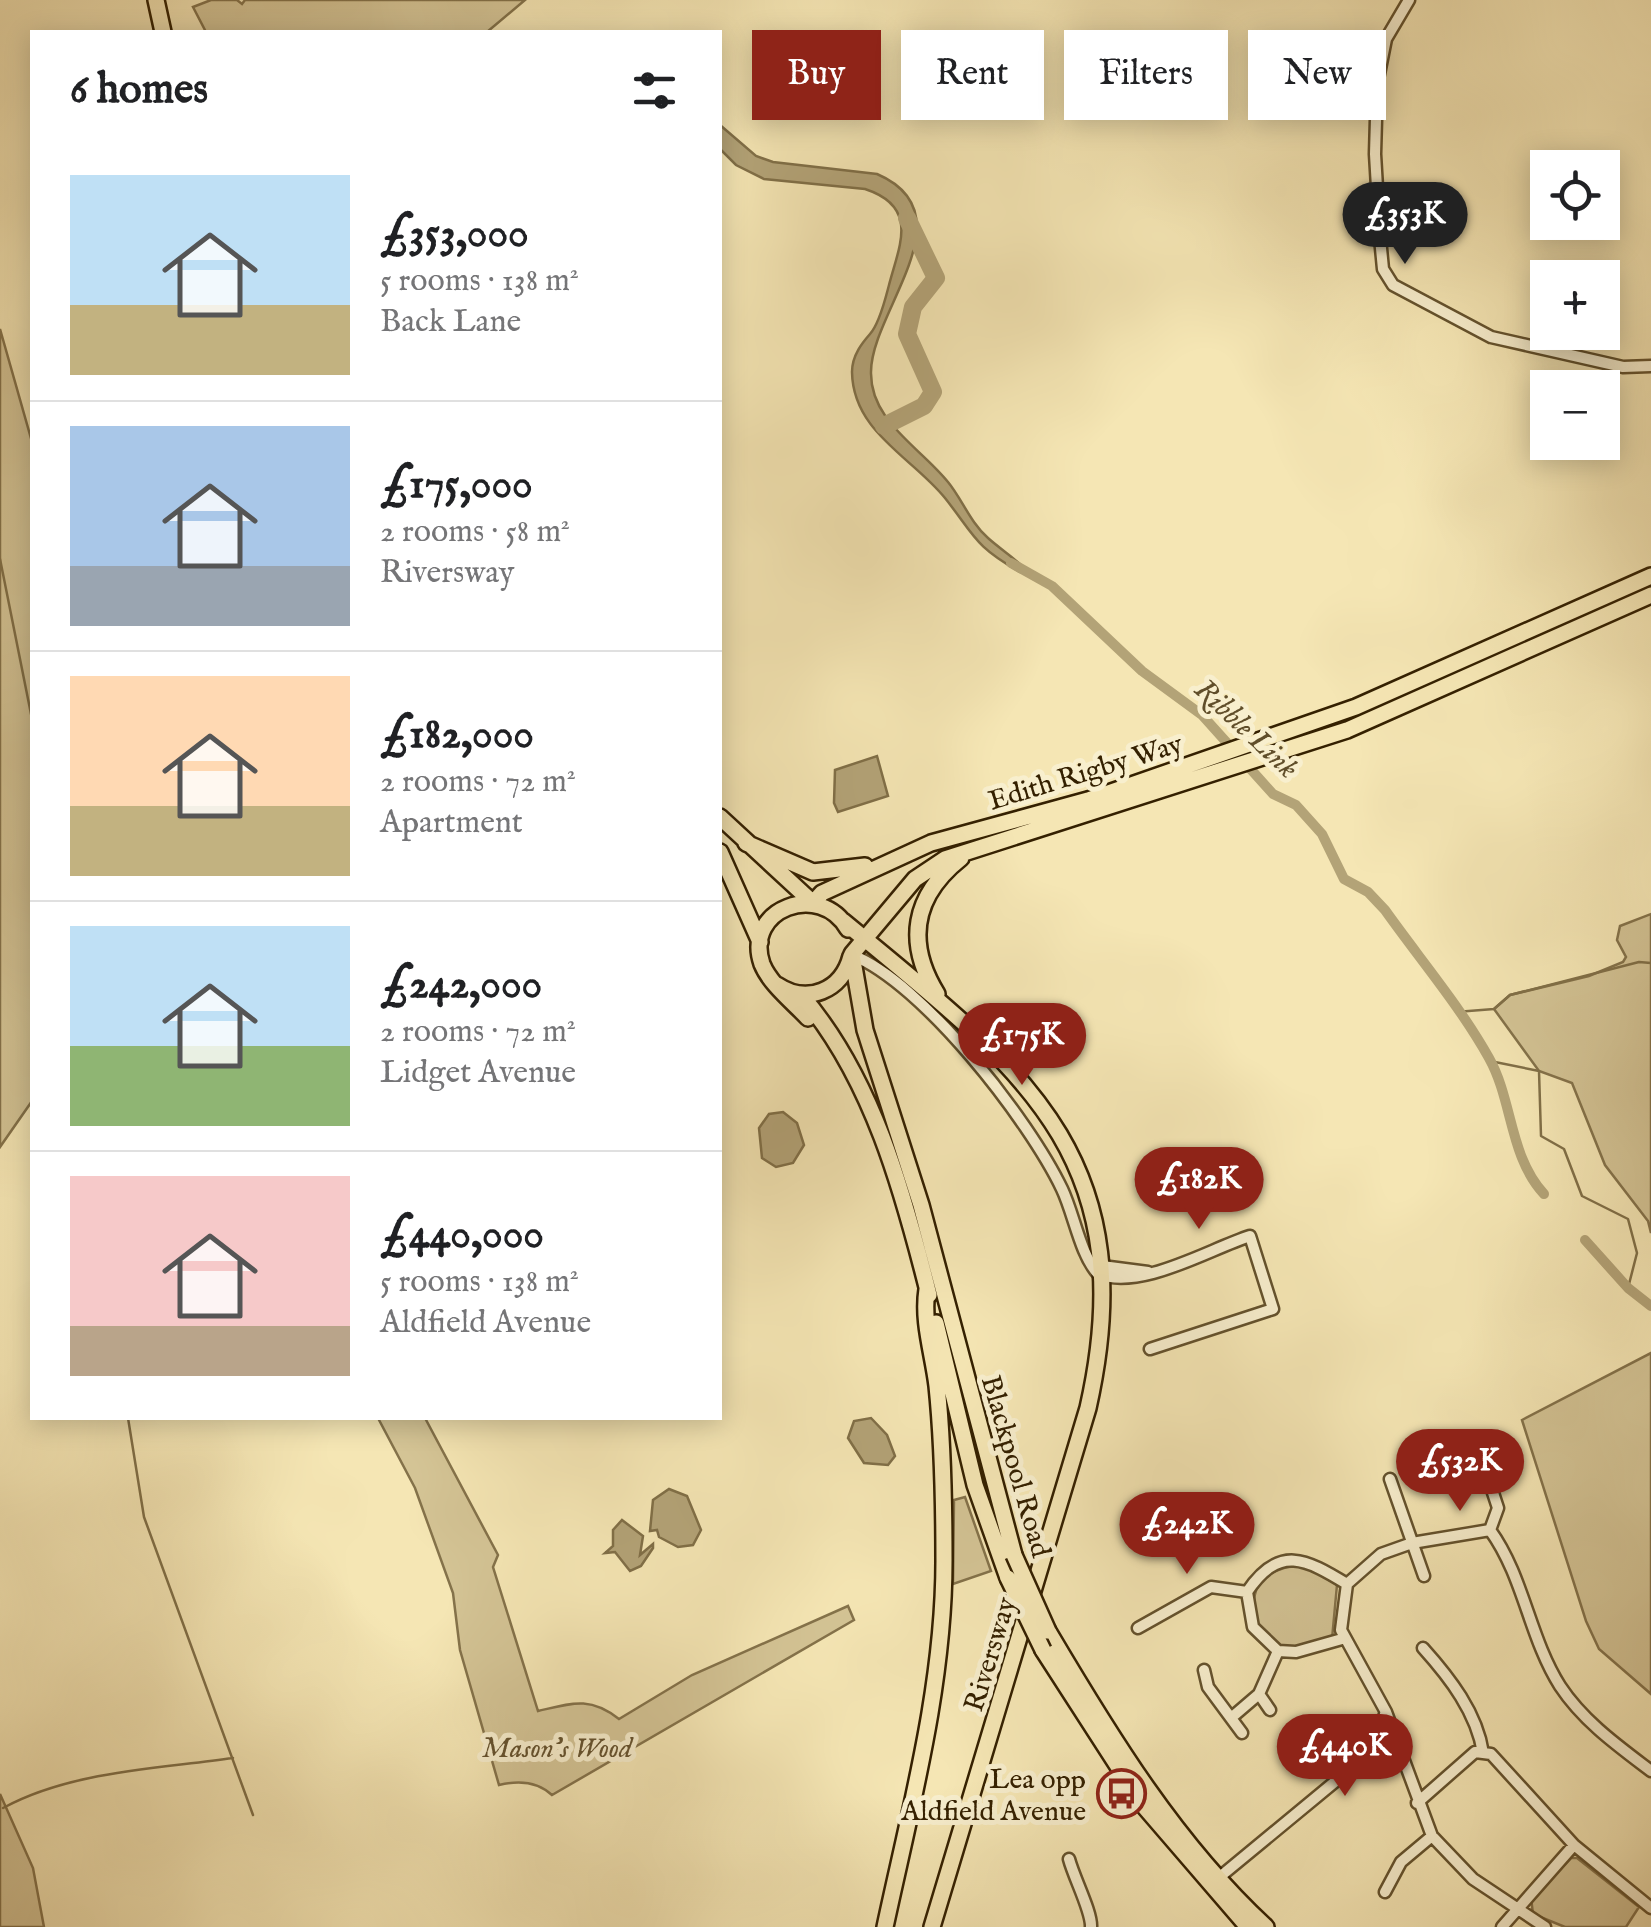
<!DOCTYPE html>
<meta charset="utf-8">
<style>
:root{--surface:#fff;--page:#f2f2f2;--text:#202124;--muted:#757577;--line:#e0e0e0;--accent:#8f2418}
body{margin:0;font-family:"IM FELL English",serif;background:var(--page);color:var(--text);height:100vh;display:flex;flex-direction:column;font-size:38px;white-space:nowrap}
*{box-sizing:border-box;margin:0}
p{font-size:32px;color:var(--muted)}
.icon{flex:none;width:55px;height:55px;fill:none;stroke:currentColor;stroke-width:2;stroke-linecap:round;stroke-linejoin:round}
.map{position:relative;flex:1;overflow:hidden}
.drawer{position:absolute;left:30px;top:30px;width:692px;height:1390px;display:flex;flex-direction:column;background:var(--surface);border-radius:0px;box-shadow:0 5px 25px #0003}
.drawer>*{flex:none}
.guide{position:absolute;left:752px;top:30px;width:748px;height:90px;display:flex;gap:20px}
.controls{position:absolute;left:1530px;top:150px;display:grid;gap:20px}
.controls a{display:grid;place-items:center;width:90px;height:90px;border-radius:0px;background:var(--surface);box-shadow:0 5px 25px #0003;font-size:50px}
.price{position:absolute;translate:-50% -85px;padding:0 22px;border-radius:35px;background:var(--accent);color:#fff;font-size:32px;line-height:65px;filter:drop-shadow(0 2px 5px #0008)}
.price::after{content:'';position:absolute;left:50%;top:60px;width:30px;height:22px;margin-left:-15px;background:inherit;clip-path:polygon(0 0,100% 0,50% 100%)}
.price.current{background:#222;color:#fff}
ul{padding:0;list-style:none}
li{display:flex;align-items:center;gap:30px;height:250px;padding:0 40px}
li+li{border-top:2px solid var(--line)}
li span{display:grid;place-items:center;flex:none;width:280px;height:200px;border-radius:0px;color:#555}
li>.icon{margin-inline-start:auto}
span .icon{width:120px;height:120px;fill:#fffc;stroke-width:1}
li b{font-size:42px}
h2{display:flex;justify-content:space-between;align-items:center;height:120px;padding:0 40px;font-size:42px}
.pill{padding:0 35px;border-radius:0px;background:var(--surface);box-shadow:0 5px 25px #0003;font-size:35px;line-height:90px}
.pill.current{background:var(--accent);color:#fff}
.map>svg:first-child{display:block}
.green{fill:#d4c495;stroke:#84724a;stroke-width:2.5}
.water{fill:#b3a377;stroke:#806f47;stroke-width:2.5}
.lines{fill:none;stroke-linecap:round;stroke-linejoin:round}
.stream{stroke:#806f47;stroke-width:2.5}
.canal{stroke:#b3a377;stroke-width:10}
.river{stroke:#b3a377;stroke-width:18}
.minor-casing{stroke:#64522d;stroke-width:15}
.trunk-casing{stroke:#342000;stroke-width:20}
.minor{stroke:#f8efce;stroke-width:10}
.trunk{stroke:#f5e6b4;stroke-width:15}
.trunk-bridge-casing{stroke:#342000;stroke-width:20;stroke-linecap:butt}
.trunk-bridge{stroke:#f5e6b4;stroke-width:15}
.labels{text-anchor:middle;stroke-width:10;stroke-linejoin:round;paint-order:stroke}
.street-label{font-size:28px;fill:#342000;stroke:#f8efce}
.park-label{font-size:28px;font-style:italic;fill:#64512d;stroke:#f8efce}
.poi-label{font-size:28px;fill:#342000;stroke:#f8efce;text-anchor:end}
.water-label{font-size:30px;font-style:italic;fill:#604e2a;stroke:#f8efce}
</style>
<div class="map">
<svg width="1651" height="1927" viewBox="0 0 1651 1927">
<rect width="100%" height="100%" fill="#f5e6b4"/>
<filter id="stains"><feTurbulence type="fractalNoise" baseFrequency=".002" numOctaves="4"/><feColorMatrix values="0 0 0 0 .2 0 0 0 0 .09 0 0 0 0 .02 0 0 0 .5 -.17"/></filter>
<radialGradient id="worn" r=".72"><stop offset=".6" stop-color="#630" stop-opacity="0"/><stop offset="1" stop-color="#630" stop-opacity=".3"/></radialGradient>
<path class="green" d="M211 0H237L242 4 245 0H525L487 32H206L193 7Z
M0 329 32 442V1101L0 1147Z
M1651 914V1233L1648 1221 1605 1165 1572 1083 1539 1071 1494 1009 1510 995 1589 976 1623 962 1626 957 1617 940 1620 926Z
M1651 1353V1694L1599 1649 1586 1621 1522 1420Z
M378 1418H425L498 1555 493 1567 538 1711C572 1703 590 1696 619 1719L692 1675 848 1606 854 1620 552 1795C537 1781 519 1780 499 1785L460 1650 453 1593 415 1488Z
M965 1497 991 1571 953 1584 954 1500Z
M1304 1564 1337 1585 1332 1639C1315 1643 1294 1653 1278 1646 1266 1641 1257 1628 1255 1616 1248 1580 1271 1568 1304 1564Z
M0 1794 33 1868 44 1927H0Z
M1571 1858H1577L1639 1907 1626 1927H1565L1533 1914 1531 1898Z"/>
<path class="water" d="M720 125 756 156 773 162 877 174C970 214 871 311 871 372 870 421 920 447 948 482 962 499 970 522 988 538 999 548 1012 556 1023 567L1020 572C974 546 975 536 945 498 912 457 853 432 852 372 852 355 863 342 870 334 880 323 886 296 889 285 899 246 920 207 865 189L764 179 736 165 720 149Z
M877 756 888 796 838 812 834 803 835 770Z
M783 1112 797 1123 804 1145 793 1163 776 1167 762 1158 759 1128 769 1114Z
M871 1418 887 1435 895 1456 888 1465 864 1463 848 1438 854 1421Z
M669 1489 687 1496 701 1530 693 1545 678 1547 659 1537 657 1530 650 1531 653 1500Z
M622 1520 643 1536 640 1555 653 1544V1548L641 1566 630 1571 615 1552 605 1553 613 1546V1530Z"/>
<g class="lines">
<path class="stream" d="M0 559 32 719
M1456 1012 1494 1009 1510 995 1639 962 1651 963
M1490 1061 1539 1071 1541 1136 1564 1149 1582 1196 1628 1219 1637 1253 1628 1288
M128 1418 144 1517 253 1815
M3 1808C71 1771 157 1769 233 1758"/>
<path class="canal" d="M1011 563 1052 586 1142 671 1202 715 1273 794 1296 805 1322 834 1344 879 1368 892 1385 910C1419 958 1460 1006 1489 1058 1513 1101 1509 1156 1544 1194
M1585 1240 1628 1288 1651 1306"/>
<path class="river" d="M884 426 924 406 933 392 907 334 913 307 936 278 907 218"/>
<defs>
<path id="minor" d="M1409 0 1386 39 1377 84 1375 154 1380 238 1383 269 1393 285 1491 337 1623 367 1651 366
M852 955C923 983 1029 1120 1062 1189 1074 1214 1080 1254 1098 1274 1142 1290 1207 1250 1250 1236L1273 1309 1150 1349
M1102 1266 1148 1272
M1477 1444 1498 1508 1490 1530
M1390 1479 1424 1576
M1138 1628 1211 1587 1247 1592
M1342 1639 1296 1652 1278 1651 1253 1627 1247 1592C1279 1544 1306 1559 1347 1584
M1423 1648C1450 1678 1477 1713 1483 1753
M1204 1670 1208 1687 1242 1733
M1259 1694 1270 1710
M1231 1718 1259 1694 1278 1651
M1377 1747 1385 1714
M1417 1803 1475 1752 1491 1754 1574 1845 1651 1908
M1069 1859C1074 1878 1092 1912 1091 1927
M1216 1880 1377 1747 1398 1744
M1385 1892 1401 1862 1432 1836
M1502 1927 1574 1845
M1545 1927 1473 1879 1432 1836 1386 1712 1341 1630 1347 1584 1381 1554 1412 1543 1490 1530C1524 1577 1529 1637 1560 1686 1583 1721 1618 1746 1651 1771"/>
<path id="trunk" d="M156 0 163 32
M720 817 812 902
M746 843 813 872 865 866
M720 852 760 942
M813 903 822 893 931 843 1088 800 1356 707 1651 576
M843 921C1020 1067 1145 1155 1088 1408L932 1927
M852 954 915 879 945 859 1347 730 1651 595
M852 955 865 1030 921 1205 1014 1555
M777 985C807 1005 842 991 851 956
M937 994C905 942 913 896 961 858
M801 995C872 1077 903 1191 929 1295
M808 1018C793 1002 770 984 762 964 743 909 820 880 848 929
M936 1323 975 1485 1008 1578
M1048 1631C1110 1736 1176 1844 1266 1927
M1043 1650 1143 1805 1248 1927
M885 1927C911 1806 944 1685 944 1561 944 1503 943 1444 937 1386 933 1353 922 1322 927 1289"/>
</defs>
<use href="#minor" class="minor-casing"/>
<use href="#trunk" class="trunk-casing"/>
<use href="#minor" class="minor"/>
<use href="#trunk" class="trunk"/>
<defs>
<path id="trunk-bridge" d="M1014 1555 1048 1631
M1008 1578 1043 1650"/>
</defs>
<use href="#trunk-bridge" class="trunk-bridge-casing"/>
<use href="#trunk-bridge" class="trunk-bridge"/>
</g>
<defs>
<symbol id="bus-ring" viewBox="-11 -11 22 22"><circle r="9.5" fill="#f8efce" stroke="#8f2418" stroke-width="1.5"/><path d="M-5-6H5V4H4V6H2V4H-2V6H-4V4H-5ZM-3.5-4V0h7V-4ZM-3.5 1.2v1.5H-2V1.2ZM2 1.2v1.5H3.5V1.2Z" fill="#8f2418"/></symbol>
</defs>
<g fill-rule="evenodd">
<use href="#bus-ring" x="1094" y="1766" width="55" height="55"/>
</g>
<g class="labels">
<g class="street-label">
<text transform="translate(1085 771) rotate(-17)" y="10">Edith Rigby Way</text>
<text transform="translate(1017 1466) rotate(74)" y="10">Blackpool Road</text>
<text transform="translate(989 1654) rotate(-73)" y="10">Riversway</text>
</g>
<g class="park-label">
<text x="557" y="1757">Mason's Wood</text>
</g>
<g class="poi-label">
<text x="1086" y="1788">Lea opp<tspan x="1086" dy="32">Aldfield Avenue</tspan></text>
</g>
<g class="water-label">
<text transform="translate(1247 728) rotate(43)" y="10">Ribble Link</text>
</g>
</g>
<rect width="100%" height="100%" filter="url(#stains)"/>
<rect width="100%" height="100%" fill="url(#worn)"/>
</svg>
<div class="controls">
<a><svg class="icon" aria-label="locate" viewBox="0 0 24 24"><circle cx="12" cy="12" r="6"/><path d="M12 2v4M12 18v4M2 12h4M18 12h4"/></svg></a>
<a>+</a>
<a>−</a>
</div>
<b class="price current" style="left:1405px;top:267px">£353K</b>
<b class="price" style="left:1022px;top:1088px">£175K</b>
<b class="price" style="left:1199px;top:1232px">£182K</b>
<b class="price" style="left:1460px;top:1514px">£532K</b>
<b class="price" style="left:1187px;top:1577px">£242K</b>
<b class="price" style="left:1345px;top:1799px">£440K</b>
<div class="guide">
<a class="pill current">Buy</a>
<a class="pill">Rent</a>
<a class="pill">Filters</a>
<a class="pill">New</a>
</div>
<section class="drawer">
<h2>6 homes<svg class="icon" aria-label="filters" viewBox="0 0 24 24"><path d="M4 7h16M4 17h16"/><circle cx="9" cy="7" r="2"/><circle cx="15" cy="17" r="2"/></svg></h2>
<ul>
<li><span style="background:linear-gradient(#bfe0f5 65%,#c2b280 0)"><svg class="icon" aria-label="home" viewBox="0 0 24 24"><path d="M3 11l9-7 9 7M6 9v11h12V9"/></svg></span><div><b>£353,000</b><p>5 rooms · 138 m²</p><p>Back Lane</p></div></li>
<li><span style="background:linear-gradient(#a9c7e8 70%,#9aa5b1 0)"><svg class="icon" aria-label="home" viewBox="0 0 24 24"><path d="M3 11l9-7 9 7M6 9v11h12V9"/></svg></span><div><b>£175,000</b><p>2 rooms · 58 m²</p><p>Riversway</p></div></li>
<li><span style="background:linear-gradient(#ffd9b3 65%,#c2b280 0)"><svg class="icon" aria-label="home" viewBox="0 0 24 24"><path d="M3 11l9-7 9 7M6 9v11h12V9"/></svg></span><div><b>£182,000</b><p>2 rooms · 72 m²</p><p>Apartment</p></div></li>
<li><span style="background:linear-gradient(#bfe0f5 60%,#8fb573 0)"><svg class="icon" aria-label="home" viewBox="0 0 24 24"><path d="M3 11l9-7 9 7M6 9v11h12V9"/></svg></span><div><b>£242,000</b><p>2 rooms · 72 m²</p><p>Lidget Avenue</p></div></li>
<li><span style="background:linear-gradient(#f6c9c9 75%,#b9a48a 0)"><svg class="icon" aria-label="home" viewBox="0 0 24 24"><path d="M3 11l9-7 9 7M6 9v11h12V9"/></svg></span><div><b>£440,000</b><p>5 rooms · 138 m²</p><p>Aldfield Avenue</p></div></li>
</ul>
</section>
</div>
